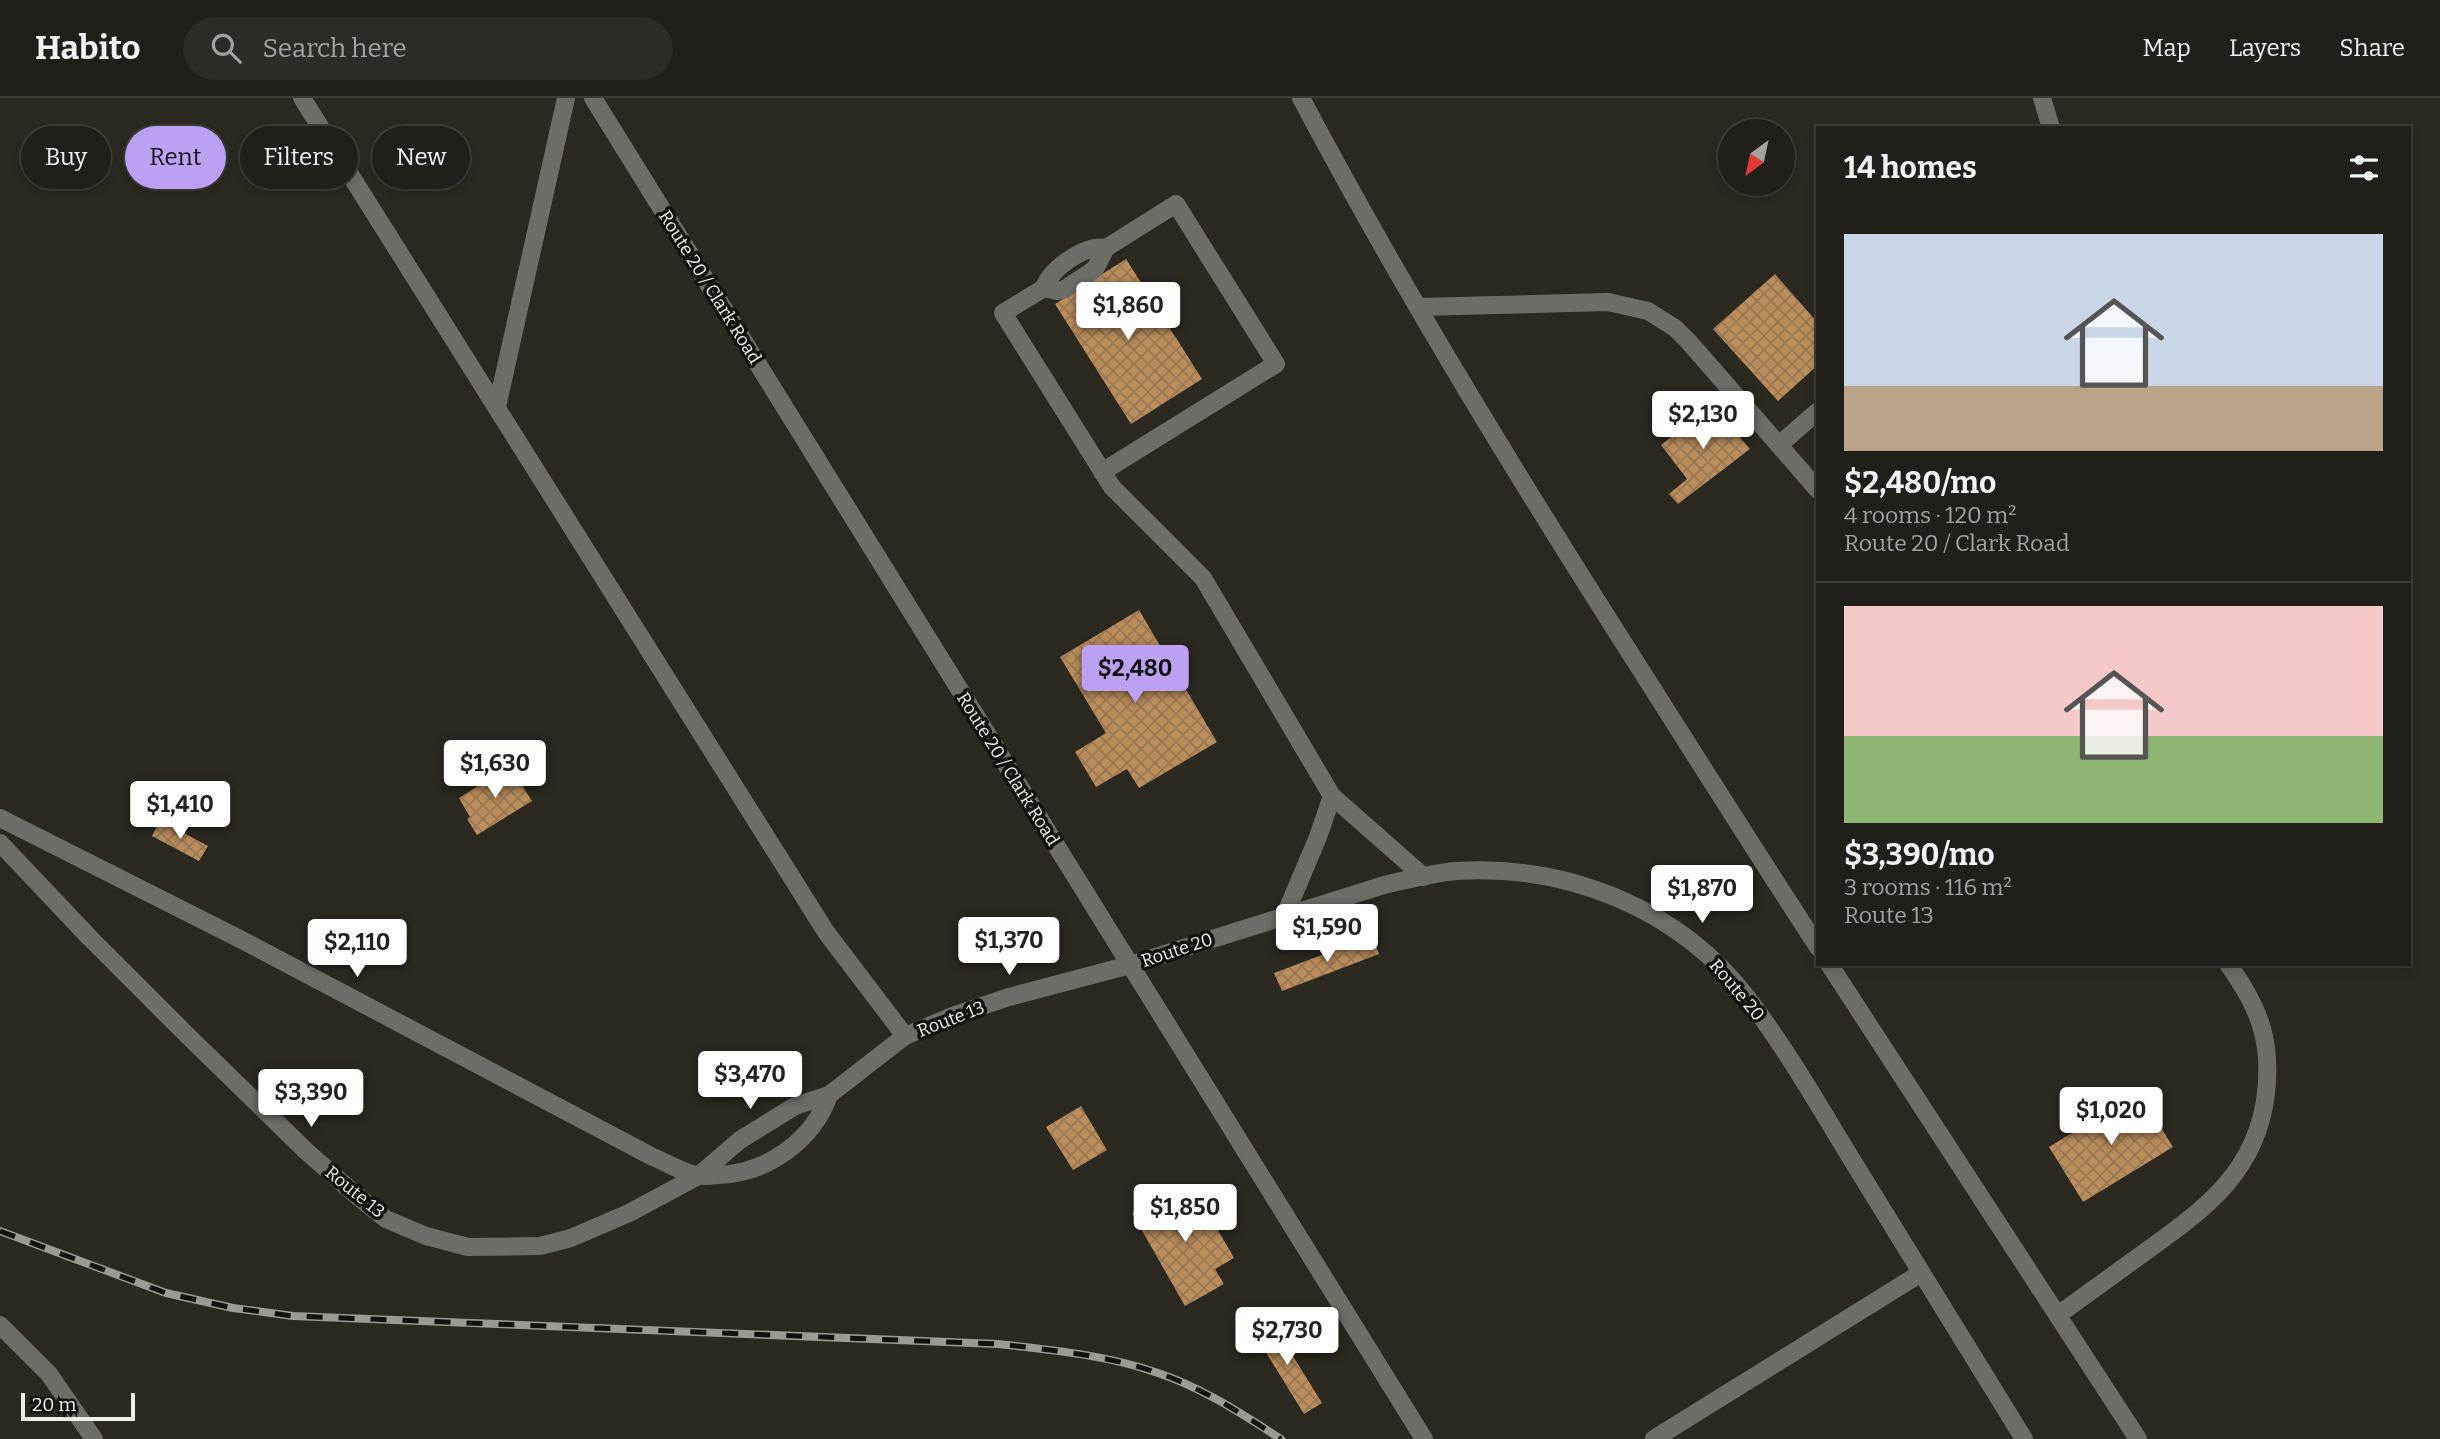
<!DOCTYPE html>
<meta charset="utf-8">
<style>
:root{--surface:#211f19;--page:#2d2c26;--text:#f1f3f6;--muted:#a2a2a2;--line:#3e3d38;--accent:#bca0f2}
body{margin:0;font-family:Bitter,serif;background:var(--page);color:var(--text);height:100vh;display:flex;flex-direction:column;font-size:26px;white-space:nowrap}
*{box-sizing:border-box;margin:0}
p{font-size:23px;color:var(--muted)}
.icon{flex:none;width:38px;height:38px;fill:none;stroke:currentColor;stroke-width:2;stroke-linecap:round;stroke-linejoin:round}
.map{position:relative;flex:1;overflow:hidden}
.drawer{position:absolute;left:1816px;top:28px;width:595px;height:840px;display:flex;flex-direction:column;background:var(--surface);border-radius:0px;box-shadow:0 4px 10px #0003,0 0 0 2px var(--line)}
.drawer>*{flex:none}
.top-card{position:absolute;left:21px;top:28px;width:665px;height:63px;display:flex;gap:14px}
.needle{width:46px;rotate:213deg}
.fabs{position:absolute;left:1718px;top:21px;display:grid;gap:14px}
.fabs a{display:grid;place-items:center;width:77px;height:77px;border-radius:50%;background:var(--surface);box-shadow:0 4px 10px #0003,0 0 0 2px var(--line);font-size:35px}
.scale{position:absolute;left:21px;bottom:18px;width:114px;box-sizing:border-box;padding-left:7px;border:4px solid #f0ede8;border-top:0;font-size:19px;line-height:24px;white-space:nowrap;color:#f0ede8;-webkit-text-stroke:5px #13120e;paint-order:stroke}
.price{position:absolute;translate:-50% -60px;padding:0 16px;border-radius:7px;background:#fff;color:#222;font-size:23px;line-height:46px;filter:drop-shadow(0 2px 4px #0008)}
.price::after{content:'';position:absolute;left:50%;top:42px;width:21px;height:16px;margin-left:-10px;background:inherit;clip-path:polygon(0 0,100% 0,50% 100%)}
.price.active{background:var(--accent);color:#111}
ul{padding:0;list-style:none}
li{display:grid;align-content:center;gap:14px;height:371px;padding:0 28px}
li+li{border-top:2px solid var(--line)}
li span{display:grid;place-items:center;height:217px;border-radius:0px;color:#555}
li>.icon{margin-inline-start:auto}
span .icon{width:126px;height:126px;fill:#fffc;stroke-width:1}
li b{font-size:30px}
h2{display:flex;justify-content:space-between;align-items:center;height:84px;padding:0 28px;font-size:30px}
.tag{padding:0 24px;border-radius:32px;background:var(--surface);box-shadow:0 4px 10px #0003,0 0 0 2px var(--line);font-size:24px;line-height:63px}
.tag.active{background:var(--accent);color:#111}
header{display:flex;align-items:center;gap:42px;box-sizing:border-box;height:98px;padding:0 35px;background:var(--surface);border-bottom:2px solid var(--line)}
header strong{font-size:33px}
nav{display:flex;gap:38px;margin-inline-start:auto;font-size:24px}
.search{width:490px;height:63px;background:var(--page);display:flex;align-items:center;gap:18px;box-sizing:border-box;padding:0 24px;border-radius:38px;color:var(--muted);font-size:26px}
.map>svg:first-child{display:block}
.building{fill:url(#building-cross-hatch)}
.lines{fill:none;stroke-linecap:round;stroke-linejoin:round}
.lane{stroke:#6e6e69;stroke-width:18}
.street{stroke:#6e6e69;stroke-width:18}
.rail-casing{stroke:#9d9a94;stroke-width:8}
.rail{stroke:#13120e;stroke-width:5;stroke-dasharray:16;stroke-linecap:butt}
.labels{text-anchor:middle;stroke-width:7;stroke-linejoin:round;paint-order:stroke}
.street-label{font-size:18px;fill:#f0ede8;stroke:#13120e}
</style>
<header>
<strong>Habito</strong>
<div class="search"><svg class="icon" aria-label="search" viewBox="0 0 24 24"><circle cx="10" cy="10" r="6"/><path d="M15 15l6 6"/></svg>Search here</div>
<nav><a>Map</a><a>Layers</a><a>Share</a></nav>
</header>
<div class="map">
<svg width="2440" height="1341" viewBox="0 0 2440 1341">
<defs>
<pattern id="building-cross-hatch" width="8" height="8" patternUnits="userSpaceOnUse" patternTransform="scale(1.75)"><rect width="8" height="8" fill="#ba8d5a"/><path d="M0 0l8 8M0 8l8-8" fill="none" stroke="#987854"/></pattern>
</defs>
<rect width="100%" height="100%" fill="#2c2921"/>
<path class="building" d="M1126 161 1202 281 1131 326 1055 206Z
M1775 176 1818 225V267L1778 303 1713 231Z
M1712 306 1750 351 1678 406 1669 396 1687 381 1661 347Z
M1139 512 1217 644 1139 690 1127 671 1096 689 1075 654 1106 635 1060 559Z
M510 668 532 703 477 737 467 721 470 719 459 700Z
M160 722 208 748 199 763 152 738Z
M1372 838 1379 856 1282 893 1274 875Z
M2139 994 2173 1049 2083 1104 2049 1049Z
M1081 1008 1107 1052 1073 1072 1046 1029Z
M1172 1092 1181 1107 1198 1097 1234 1160 1215 1171 1224 1186 1185 1208 1132 1115Z
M1270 1221 1322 1305 1304 1316 1252 1232Z"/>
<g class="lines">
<path class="lane" d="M302 0 826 834 905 938
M1301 0C1406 198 1524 389 1644 577 1702 668 1759 759 1818 849
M2042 0 2051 30
M1044 190C1050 171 1085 146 1106 150
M1419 209 1608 204 1648 213 1675 230 1689 244 1818 392
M497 309 566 0
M1779 347 1818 313
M1102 374 1276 266 1176 106 1106 150 1095 171 1065 191 1057 193 1044 190 1003 215 1112 389 1203 480 1332 698
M1285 817 1318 739 1332 698 1424 779
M1829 866 2138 1341
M2058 1217C2087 1196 2116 1175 2145 1154 2205 1111 2257 1074 2266 995 2272 942 2259 909 2228 866
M1654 1341 1921 1175"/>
<path class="street" d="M593 0 1424 1341
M0 720 242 842 651 1058C665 1064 680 1073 696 1077 702 1079 710 1078 717 1077 766 1076 813 1043 829 997
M0 745 90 840 188 938 305 1052 356 1097 386 1121 426 1138 468 1149 540 1148 571 1140 629 1115 698 1078 740 1042 795 1008 829 997 905 938 955 917 1009 899 1130 867 1384 787C1407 782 1432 775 1456 773 1569 766 1680 811 1749 902 1787 952 1819 1008 1852 1062 1909 1155 1966 1248 2024 1341
M0 1227 49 1276 94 1341"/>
<defs>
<path id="rail" d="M0 1133 166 1195 233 1210 293 1218 998 1246C1051 1252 1107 1257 1158 1275 1203 1290 1242 1316 1281 1341"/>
</defs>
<use href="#rail" class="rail-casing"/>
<use href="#rail" class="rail"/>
</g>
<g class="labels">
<g class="street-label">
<text transform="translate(710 189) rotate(58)" y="6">Route 20 / Clark Road</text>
<text transform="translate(1008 671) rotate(58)" y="6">Route 20 / Clark Road</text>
<text transform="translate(1177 852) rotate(-18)" y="6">Route 20</text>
<text transform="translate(1737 892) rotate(50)" y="6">Route 20</text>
<text transform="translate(951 921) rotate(-21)" y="6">Route 13</text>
<text transform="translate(355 1094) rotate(39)" y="6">Route 13</text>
</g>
</g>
</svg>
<div class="fabs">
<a><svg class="needle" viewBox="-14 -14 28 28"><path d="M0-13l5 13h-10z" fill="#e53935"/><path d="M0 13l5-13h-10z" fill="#a2a2a2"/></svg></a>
</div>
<div class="scale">20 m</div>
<b class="price" style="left:1128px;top:244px">$1,860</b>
<b class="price" style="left:1703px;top:353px">$2,130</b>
<b class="price active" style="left:1135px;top:607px">$2,480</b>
<b class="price" style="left:495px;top:702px">$1,630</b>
<b class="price" style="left:180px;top:743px">$1,410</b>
<b class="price" style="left:1702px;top:827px">$1,870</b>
<b class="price" style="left:1327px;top:866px">$1,590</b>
<b class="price" style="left:1009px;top:879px">$1,370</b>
<b class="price" style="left:357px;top:881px">$2,110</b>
<b class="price" style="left:750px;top:1013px">$3,470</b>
<b class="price" style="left:311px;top:1031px">$3,390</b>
<b class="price" style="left:2111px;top:1049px">$1,020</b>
<b class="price" style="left:1185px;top:1146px">$1,850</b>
<b class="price" style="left:1287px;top:1269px">$2,730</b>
<div class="top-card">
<a class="tag">Buy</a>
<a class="tag active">Rent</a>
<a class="tag">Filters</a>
<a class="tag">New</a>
</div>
<section class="drawer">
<h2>14 homes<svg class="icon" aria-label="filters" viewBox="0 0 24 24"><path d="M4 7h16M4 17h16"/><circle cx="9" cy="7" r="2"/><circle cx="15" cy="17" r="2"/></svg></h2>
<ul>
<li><span style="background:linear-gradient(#c9d6e8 70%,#b9a48a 0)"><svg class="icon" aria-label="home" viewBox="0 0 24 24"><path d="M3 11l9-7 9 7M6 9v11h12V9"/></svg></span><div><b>$2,480/mo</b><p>4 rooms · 120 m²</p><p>Route 20 / Clark Road</p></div></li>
<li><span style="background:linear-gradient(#f6c9c9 60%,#8fb573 0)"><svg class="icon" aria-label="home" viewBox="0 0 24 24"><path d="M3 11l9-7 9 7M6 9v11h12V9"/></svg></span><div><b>$3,390/mo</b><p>3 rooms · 116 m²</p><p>Route 13</p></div></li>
</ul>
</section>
</div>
